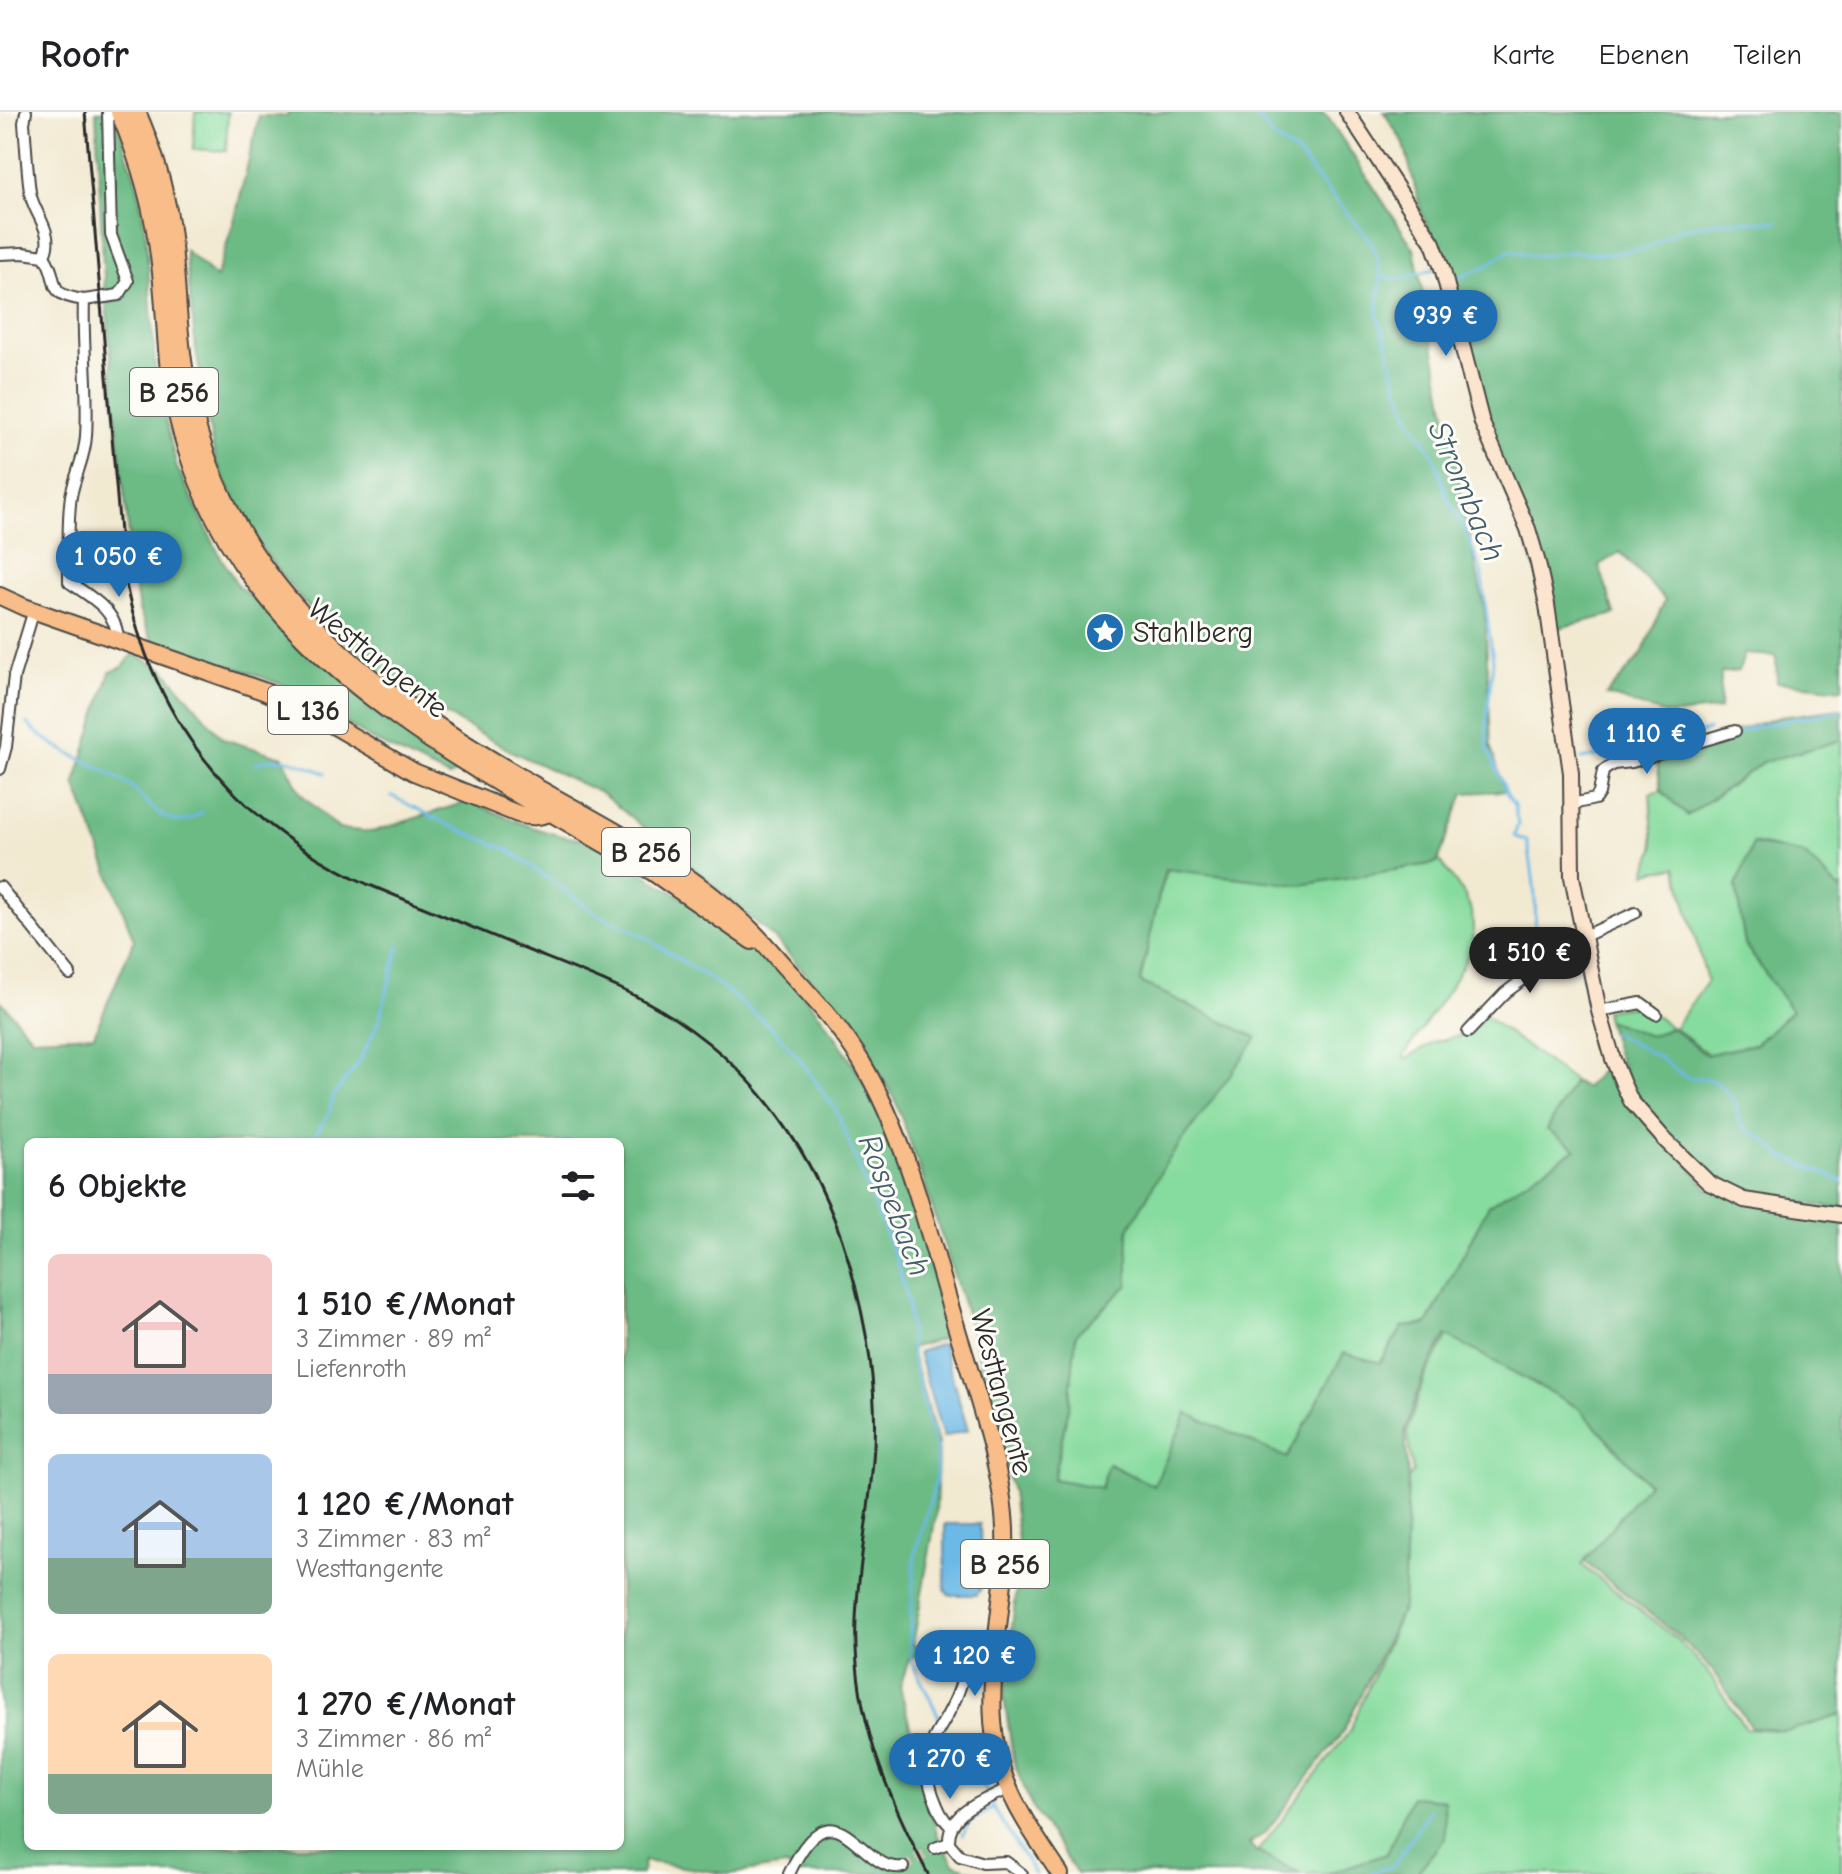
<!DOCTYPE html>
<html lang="de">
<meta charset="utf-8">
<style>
:root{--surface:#fff;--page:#f2f2f2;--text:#202124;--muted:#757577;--line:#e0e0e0;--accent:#1f6fb2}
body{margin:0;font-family:"Comic Neue",sans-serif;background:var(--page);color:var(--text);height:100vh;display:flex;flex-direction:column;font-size:30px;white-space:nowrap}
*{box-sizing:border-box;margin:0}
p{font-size:26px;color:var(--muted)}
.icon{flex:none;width:44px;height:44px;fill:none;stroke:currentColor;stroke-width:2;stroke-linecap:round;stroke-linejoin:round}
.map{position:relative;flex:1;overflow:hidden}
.side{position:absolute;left:24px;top:1026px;width:600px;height:712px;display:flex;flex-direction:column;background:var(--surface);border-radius:12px;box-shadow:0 2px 6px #0004}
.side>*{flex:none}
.price{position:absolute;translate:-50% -68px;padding:0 18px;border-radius:28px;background:var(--accent);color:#fff;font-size:26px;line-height:52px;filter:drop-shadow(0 2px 4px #0008)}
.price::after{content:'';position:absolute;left:50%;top:48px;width:24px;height:18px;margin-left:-12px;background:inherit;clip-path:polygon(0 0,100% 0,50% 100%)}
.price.active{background:#222;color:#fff}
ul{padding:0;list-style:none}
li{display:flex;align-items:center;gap:24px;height:200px;padding:0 24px}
li span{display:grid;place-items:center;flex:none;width:224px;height:160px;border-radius:12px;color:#555}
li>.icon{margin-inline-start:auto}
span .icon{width:96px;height:96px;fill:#fffc;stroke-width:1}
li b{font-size:34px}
h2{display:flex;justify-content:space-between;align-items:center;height:96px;padding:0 24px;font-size:34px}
header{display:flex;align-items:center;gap:48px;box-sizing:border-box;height:112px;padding:0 40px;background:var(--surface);border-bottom:2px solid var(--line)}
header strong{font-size:38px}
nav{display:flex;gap:44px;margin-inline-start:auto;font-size:28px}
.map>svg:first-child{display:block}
.green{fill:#86db9e;stroke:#588364;stroke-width:2}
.forest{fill:#6cbb85;stroke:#4c7358;stroke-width:2;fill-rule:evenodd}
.water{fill:#6cb9e6;stroke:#4c7288;stroke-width:2}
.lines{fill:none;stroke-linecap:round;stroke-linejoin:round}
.stream{stroke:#6cb9e6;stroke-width:3}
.street-tunnel{stroke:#cac3b0;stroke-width:10;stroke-dasharray:10 5;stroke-linecap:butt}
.street-casing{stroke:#494844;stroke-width:14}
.secondary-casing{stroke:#494844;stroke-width:18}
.primary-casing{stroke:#494844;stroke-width:20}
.highway-casing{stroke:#494844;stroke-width:22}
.street{stroke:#fff;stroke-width:10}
.secondary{stroke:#fce5cf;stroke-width:14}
.primary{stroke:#f8bd88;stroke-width:16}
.highway{stroke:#f8bd88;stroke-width:18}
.rail{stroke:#2b2b2b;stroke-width:3}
.labels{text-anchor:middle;stroke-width:6;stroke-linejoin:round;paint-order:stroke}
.shield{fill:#fdfcf7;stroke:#6a6a68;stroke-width:2}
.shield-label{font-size:28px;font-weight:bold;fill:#2b2b2b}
.poi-label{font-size:30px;fill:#2b2b2b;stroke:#fdfcf7;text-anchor:start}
.street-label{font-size:30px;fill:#2b2b2b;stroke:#fdfcf7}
.water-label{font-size:32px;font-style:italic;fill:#425d6c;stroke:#fdfcf7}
</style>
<header>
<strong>Roofr</strong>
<nav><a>Karte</a><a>Ebenen</a><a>Teilen</a></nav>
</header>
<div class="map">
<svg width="1842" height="1762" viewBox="0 0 1842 1762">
<rect width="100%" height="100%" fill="#fdfcf7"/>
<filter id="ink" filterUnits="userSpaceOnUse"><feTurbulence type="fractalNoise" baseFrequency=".0125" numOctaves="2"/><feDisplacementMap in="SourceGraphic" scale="16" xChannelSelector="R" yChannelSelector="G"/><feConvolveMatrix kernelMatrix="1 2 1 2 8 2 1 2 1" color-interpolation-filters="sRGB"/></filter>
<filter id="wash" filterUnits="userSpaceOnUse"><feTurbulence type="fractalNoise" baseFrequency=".006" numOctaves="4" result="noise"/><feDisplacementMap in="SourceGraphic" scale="32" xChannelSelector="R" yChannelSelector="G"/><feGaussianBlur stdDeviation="1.8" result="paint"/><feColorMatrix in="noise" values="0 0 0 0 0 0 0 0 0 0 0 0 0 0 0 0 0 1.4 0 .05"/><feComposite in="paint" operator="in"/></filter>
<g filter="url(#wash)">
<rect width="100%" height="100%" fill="#f2e9d1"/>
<path class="green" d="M195 0H228L226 39 193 37Z
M1842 628V779L1804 742 1753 731 1736 774 1745 833 1792 899 1755 932 1708 942 1674 916 1707 869 1676 755 1646 761 1654 736 1650 681 1661 678 1687 704 1764 650Z
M1439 748 1464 782 1472 799 1474 833 1452 872 1403 945 1406 947 1434 930 1469 921 1485 904 1574 969 1548 1017 1577 1036 1489 1093 1427 1212 1403 1215 1380 1251 1344 1242 1287 1347 1187 1301 1154 1374 1109 1352 1101 1376 1053 1367 1069 1294 1076 1222 1128 1173V1119L1164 1054 1256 926 1140 870 1157 790 1168 757 1300 773 1437 751Z
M1640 893 1672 916 1649 924 1607 908 1605 898Z
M1448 1224 1579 1296 1648 1372 1582 1453 1676 1526 1707 1559 1745 1616 1788 1619 1842 1603V1762H1416L1445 1726 1444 1688 1411 1685 1387 1742 1325 1762H1301L1257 1740 1349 1620 1403 1495 1408 1366 1413 1360 1407 1320 1424 1267Z"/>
<path class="forest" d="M96 0H113L138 75 146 125 156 268 177 356 219 442 238 474 287 517 457 651 456 660 449 665 373 628 288 575 241 557 154 534 139 498 134 469 116 306 103 152Z
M291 0H1320L1327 4 1414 137 1485 501 1491 636 1505 679 1464 681 1437 751 1300 773 1165 757 1140 870 1257 926 1164 1054 1128 1119V1173L1076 1222 1069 1294 1053 1367 1101 1376 1108 1352 1154 1374 1187 1301 1287 1346 1344 1241 1380 1251 1403 1215 1427 1213 1489 1093 1576 1037 1547 1018 1574 969 1585 976 1608 951 1707 1076 1842 1107V1603L1788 1619 1751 1615 1712 1558 1680 1525 1584 1449 1648 1371 1579 1296 1446 1223 1423 1265 1405 1320 1408 1366 1403 1495 1343 1620 1265 1721 1249 1732 1257 1740 1301 1762H1077L1031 1693 1014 1650 1004 1585 1020 1445 1012 1380 975 1229 920 1057 895 988 863 934 839 899 776 828 696 758 601 681 511 639 389 571 300 486 252 424 215 348 196 238 185 138 216 166 235 106 259 4H286Z
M1384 0H1842V577L1777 570 1776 544 1744 542 1739 559 1721 561 1720 597 1669 603 1606 583 1642 542 1665 488 1620 440 1599 453 1615 502 1555 517 1488 312 1448 160 1421 99 1404 32Z
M133 542 164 557 223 627 283 645 301 682 339 717 372 720 469 689C498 702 527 715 558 723 571 726 582 726 594 731 656 771 726 808 780 859 883 956 913 1093 952 1224L910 1236 938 1332 936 1403 913 1532 923 1540 909 1547 900 1575 937 1722 954 1752 980 1762H799L786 1754 728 1762 644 1749 641 1762H0V888L32 926 94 923 134 828 75 671 110 560 123 555ZM28 1030H620V1734H28Z
M1842 597V628L1763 650 1687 704 1661 678 1656 644 1780 605Z
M1753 732 1804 742 1842 780V1097L1743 1082 1712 1069 1637 989 1616 940 1607 908 1649 924 1672 916 1706 943 1756 932 1792 899 1745 832 1736 774Z
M1411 1685 1444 1688 1445 1726 1416 1762H1325L1387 1742Z"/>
<path class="water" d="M942 1232 968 1318 943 1325 918 1240Z
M945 1412H980L981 1477 976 1483H949L945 1478Z"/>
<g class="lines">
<path class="stream" d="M1250 0 1263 11 1273 26 1297 41 1371 130 1378 147 1381 164 1377 201 1388 235 1394 266 1413 312 1431 339 1439 358 1446 383 1465 416 1481 459 1493 549 1487 605V634L1507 682 1514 693 1518 712 1514 724 1527 729C1533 758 1537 789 1535 818L1542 821 1564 817 1572 820 1574 824
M1381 164 1397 168 1434 157
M1456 167 1486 154 1510 138 1536 144 1571 140 1609 142 1648 136 1678 118 1723 109 1778 110
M27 611C55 641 96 650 129 673 144 684 154 703 173 708 184 712 193 706 202 700
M1737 621 1754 615 1842 598
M1644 641 1709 618
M1582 647 1611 641 1626 647
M255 652C278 640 303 652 325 661
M392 684 452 715 507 737 597 802 644 824 723 876 769 913 798 945 836 998 898 1152 908 1191 912 1247 936 1336V1369L915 1442 910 1521 912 1550 940 1607
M1577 833C1579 853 1590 890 1587 907L1595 916
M1613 921 1659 945 1687 966H1704L1718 971 1733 987 1740 1011 1747 1018 1764 1027 1782 1044 1842 1069
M311 1030 329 1001 333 984 359 950 379 909 399 834
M944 1618 956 1640 978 1661 993 1696 1035 1762
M962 1723 970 1710 993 1696
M882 1762H884
M1370 1762 1394 1753 1430 1698"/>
</g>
</g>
<g filter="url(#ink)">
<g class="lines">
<path class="street-tunnel" d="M903 1755 935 1736"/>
<defs>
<path id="street" d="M26 0 24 11C26 34 27 57 30 80 33 102 56 120 44 144
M0 142 23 141 44 144C62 170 42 182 84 188 82 234 89 278 86 324 85 345 75 363 71 384 67 410 69 438 69 464V470C91 485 118 499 118 529
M84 188 119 183 128 169 111 123 108 0
M0 657 6 635 14 564 34 498
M1572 692 1595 687 1599 681 1603 659 1613 652 1632 650 1735 619
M0 775 70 862
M1599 899 1641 891 1656 902
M1468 920 1505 881 1574 829 1635 801
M1009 1676C986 1688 947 1699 949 1731L960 1744 983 1751 1006 1750 1022 1762
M951 1715C941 1705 938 1696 933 1683 915 1630 944 1622 959 1578 963 1568 964 1557 966 1547
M935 1736 949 1731
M789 1762C836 1662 859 1762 903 1755"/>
<path id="secondary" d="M1347 0 1433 131 1443 159 1482 311 1528 417 1538 451 1547 493 1571 661 1572 765 1599 899 1613 947 1623 972 1631 989 1665 1028 1709 1071 1744 1088 1842 1103"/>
<path id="primary" d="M0 484 24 495 263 579 307 598 414 660 518 702C546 710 551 694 576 699
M534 674C607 715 689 756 749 816 765 831 778 848 793 864 817 890 843 919 861 949 907 1027 928 1119 953 1204 972 1270 1002 1349 1005 1417 1008 1501 975 1585 1005 1667 1018 1702 1040 1731 1060 1762
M527 687 651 759 752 829"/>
<path id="highway" d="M120 0C141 49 155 98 161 152 166 190 166 229 171 267 204 477 355 586 527 687
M136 0C151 34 163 73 169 110 177 162 175 215 185 267 224 474 362 575 534 674"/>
</defs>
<use href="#street" class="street-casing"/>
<use href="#secondary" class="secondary-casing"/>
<use href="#primary" class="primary-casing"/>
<use href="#highway" class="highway-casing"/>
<use href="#street" class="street"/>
<use href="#secondary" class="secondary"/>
<use href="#primary" class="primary"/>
<use href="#highway" class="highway"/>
<path class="rail" d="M85 0 123 457C149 605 231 709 367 772 420 794 473 816 527 838 572 856 618 873 661 898 755 954 817 1043 848 1147 867 1213 879 1280 873 1349 869 1402 858 1454 856 1508 852 1601 886 1681 928 1762"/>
</g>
</g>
<defs>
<symbol id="sight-disc" viewBox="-11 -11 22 22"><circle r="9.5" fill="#1f6fb2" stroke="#fdfcf7"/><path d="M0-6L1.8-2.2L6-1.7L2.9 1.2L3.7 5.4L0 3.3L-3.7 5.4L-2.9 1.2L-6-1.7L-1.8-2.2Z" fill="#fff"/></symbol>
</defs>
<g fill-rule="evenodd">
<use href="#sight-disc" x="1083" y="498" width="44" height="44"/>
</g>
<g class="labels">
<g class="shield">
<rect x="130" y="256" width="88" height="48" rx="6"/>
<rect x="268" y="574" width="80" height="48" rx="6"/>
<rect x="602" y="716" width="88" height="48" rx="6"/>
<rect x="961" y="1428" width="88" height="48" rx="6"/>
</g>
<g class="shield-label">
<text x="174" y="290">B 256</text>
<text x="308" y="608">L 136</text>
<text x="646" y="750">B 256</text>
<text x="1005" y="1462">B 256</text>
</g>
<g class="poi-label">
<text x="1133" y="530">Stahlberg</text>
</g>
<g class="street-label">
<text transform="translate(378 546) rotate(39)" y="10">Westtangente</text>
<text transform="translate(1002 1280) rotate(75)" y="10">Westtangente</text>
</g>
<g class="water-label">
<text transform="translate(1467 379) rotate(67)" y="11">Strombach</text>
<text transform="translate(895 1093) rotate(69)" y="11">Rospebach</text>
</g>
</g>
</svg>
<b class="price" style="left:1446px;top:246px">939 €</b>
<b class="price" style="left:119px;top:487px">1 050 €</b>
<b class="price" style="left:1647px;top:664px">1 110 €</b>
<b class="price active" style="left:1530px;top:883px">1 510 €</b>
<b class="price" style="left:975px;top:1586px">1 120 €</b>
<b class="price" style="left:950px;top:1689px">1 270 €</b>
<section class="side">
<h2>6 Objekte<svg class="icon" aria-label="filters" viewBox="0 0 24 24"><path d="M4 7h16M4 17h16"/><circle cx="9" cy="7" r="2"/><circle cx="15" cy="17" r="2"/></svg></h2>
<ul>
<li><span style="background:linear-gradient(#f6c9c9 75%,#9aa5b1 0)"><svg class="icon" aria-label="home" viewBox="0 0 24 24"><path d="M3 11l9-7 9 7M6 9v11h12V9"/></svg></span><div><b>1 510 €/Monat</b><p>3 Zimmer · 89 m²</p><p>Liefenroth</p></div></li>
<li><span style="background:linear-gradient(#a9c7e8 65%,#7fa58c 0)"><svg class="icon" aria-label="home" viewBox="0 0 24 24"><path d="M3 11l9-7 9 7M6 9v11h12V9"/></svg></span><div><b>1 120 €/Monat</b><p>3 Zimmer · 83 m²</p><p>Westtangente</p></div></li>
<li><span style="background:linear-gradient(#ffd9b3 75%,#7fa58c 0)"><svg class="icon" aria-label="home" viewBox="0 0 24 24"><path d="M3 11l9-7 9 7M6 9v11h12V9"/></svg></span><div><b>1 270 €/Monat</b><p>3 Zimmer · 86 m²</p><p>Mühle</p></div></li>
</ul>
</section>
</div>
